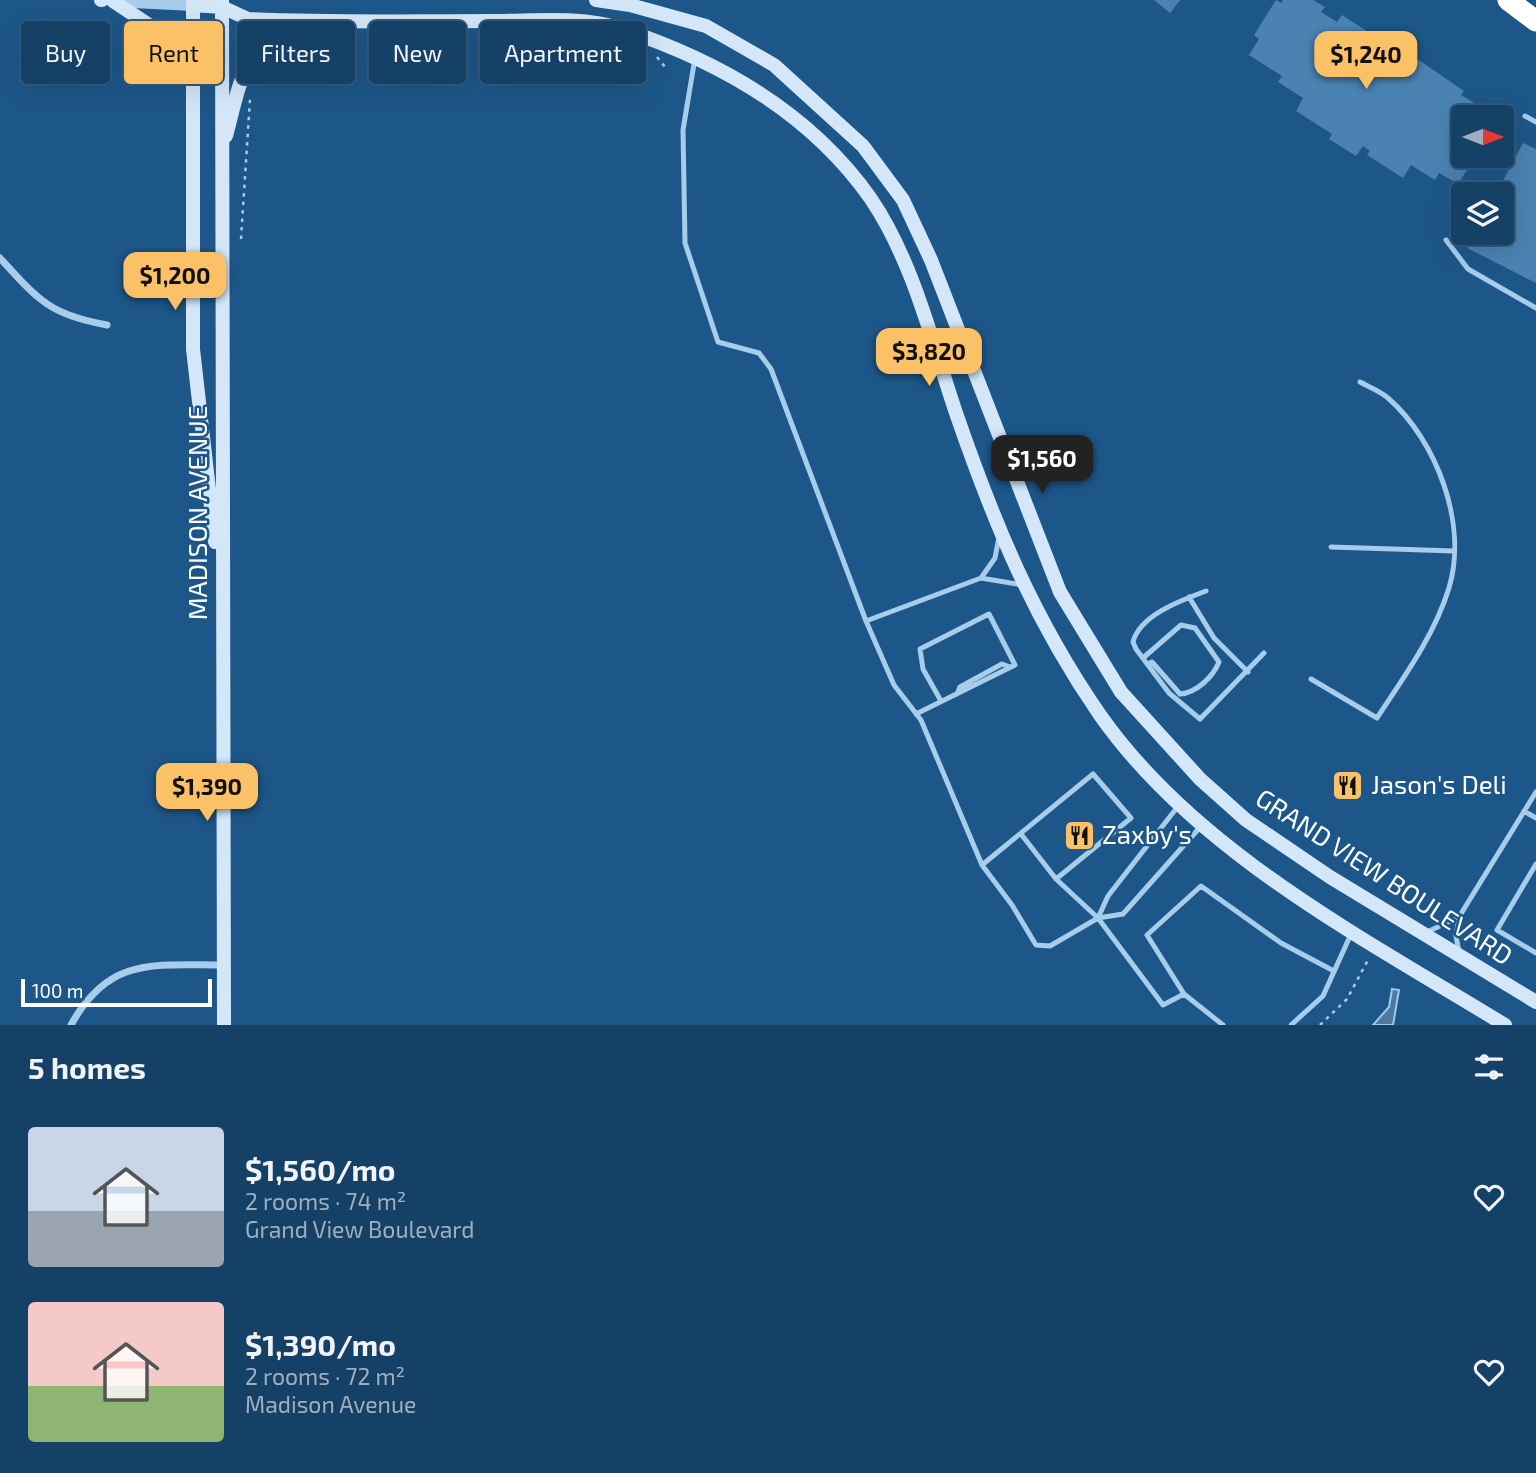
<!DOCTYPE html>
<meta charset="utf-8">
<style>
:root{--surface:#164167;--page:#234c70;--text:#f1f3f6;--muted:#9eafc0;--line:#355a7b;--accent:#fbc166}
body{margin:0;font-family:"Exo 2",sans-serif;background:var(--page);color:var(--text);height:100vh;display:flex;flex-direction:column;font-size:26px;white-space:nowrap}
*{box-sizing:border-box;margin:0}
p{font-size:23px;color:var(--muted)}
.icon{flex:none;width:38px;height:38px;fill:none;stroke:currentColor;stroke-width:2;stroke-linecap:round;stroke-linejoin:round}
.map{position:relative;height:1025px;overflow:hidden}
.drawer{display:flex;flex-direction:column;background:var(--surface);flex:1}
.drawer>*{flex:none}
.top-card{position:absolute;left:21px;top:21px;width:700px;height:63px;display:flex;gap:14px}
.needle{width:46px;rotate:90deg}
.fabs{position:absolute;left:1451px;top:105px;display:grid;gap:14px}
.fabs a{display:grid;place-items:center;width:63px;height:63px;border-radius:7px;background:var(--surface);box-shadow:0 7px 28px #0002,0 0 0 2px var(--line);font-size:35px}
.scale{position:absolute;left:21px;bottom:18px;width:191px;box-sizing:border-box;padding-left:7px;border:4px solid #fff;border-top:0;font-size:19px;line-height:24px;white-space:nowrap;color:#fff;-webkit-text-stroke:5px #1d5789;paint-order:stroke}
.price{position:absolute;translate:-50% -60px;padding:0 16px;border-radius:14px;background:var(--accent);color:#111;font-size:23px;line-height:46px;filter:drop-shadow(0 2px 4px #0008)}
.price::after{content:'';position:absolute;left:50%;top:42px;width:21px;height:16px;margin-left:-10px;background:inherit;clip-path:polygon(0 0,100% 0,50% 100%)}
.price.active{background:#222;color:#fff}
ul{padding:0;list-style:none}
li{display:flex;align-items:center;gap:21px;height:175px;padding:0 28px}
li span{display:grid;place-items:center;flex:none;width:196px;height:140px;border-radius:7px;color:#555}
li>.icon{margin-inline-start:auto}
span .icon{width:84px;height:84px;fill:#fffc;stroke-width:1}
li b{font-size:30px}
h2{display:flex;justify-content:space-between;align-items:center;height:84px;padding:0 28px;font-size:30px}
.chip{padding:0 24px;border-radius:7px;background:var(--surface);box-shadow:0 7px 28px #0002,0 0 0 2px var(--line);font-size:24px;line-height:63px}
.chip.active{background:var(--accent);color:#111}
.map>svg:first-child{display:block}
.water{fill:#50799d;stroke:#9bc9ed;stroke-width:2}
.building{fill:#4a83b2}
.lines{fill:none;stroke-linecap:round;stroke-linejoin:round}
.path{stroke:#a7cdeb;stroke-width:2.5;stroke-dasharray:3.5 5;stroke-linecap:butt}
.service{stroke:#a7cdeb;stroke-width:5}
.minor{stroke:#a7cdeb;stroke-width:7}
.tertiary{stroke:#a7cdeb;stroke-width:12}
.secondary{stroke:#d3e7f9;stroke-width:14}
.motorway{stroke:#fff;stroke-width:21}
.labels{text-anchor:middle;stroke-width:5;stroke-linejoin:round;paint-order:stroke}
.street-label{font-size:26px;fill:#fff;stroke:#1d5789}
.poi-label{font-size:26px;fill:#fff;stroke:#1d5789;text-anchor:start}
</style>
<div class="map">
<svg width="1536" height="1025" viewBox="0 0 1536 1025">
<rect width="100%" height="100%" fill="#1d5789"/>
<path class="water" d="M1392 989 1399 990 1393 1025H1373L1389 1007Z"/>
<path class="building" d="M1154 0H1180L1170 13Z
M1276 0 1281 3 1283 0H1313L1325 7 1321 12 1337 22 1342 15 1379 39 1382 35 1464 91 1461 95 1476 104 1472 110 1484 117H1463V156H1476L1458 184 1439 173 1435 180 1411 165 1403 178 1367 155 1370 151 1363 146 1356 156 1329 139 1332 134 1296 111 1303 98 1278 82 1282 76 1249 55 1259 39 1254 35Z
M1523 143 1536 149V283L1467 248 1476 233H1502V194H1496Z"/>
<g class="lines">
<path class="path" d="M516 35 576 38 637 50
M657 57 665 67
M241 239 250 99
M1320 1025 1347 999 1369 958"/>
<path class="service" d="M695 58 683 130 685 243 718 342 759 353 771 369 866 621 894 685 921 720 982 865
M1525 116 1536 122
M1446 240 1468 269 1536 308
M999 537 995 558 981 578 1022 585
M1331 547 1454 551
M1206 591C1182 600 1140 615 1133 642L1136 649 1169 693 1200 719 1264 653
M1189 597 1214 638 1248 672
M866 621 981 578
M1143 658 1181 625 1195 628 1219 662C1213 677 1196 693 1180 694L1152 662 1148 664
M1311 679 1377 718C1404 677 1434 636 1449 588 1468 524 1437 441 1388 398 1380 391 1369 387 1360 382
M957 694 960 687 1002 664 1010 667
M916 714 1015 665 989 614 920 649 923 669 941 701
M1524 811 1536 818
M1021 834 1056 879 1098 918
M1536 864 1497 930 1536 953
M1056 879 1131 818 1093 774 982 865 1012 905 1036 945 1050 946 1098 918 1163 1005 1184 994
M1098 918 1123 914 1202 825
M1098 918 1108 896 1179 805
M1427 932 1459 917
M1459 952 1456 936 1459 917 1536 792
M1223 1025 1184 994 1147 935 1201 886 1281 943 1332 970
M1291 1025 1323 996 1351 934"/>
<path class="minor" d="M0 258C38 300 50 315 107 325
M71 1025C109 956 154 965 224 965"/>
<path class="tertiary" d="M113 1 193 5"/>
<path class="secondary" d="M101 0H102
M193 0V349L215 542
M222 0 224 1025
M596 0 630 5 706 26 774 65 863 146 903 200 931 260 1060 592 1121 692 1200 779 1246 820 1330 877 1536 1002
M113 1 170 39 192 70
M193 5 222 7 248 19C330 23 413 21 496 21 535 21 582 16 619 28 717 60 811 113 871 199 913 261 932 342 956 413 994 523 1033 618 1100 715 1196 852 1365 939 1505 1025
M226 136C240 84 243 42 301 23"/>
<path class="motorway" d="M1508 0 1536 21"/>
</g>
<defs>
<symbol id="restaurant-square" viewBox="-11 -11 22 22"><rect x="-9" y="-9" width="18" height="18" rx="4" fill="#fbc166" stroke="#1d5789"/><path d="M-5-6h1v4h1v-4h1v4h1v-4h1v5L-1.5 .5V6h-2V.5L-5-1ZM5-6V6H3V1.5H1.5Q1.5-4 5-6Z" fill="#111"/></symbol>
</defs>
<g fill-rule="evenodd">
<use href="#restaurant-square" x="1330" y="768" width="35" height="35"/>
<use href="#restaurant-square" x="1062" y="818" width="35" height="35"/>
</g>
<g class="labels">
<g class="street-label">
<text transform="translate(198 513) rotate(-90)" y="9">MADISON AVENUE</text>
<text transform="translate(1384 877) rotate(33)" y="9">GRAND VIEW BOULEVARD</text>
</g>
<g class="poi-label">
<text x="1371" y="794">Jason's Deli</text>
<text x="1102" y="844">Zaxby's</text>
</g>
</g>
</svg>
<div class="fabs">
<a><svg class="needle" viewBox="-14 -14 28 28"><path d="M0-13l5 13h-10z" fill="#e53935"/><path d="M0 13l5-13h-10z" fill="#9eafc0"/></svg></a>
<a><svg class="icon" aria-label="layers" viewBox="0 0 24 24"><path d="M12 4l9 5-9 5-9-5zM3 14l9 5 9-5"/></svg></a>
</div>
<div class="scale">100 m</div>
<b class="price" style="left:1366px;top:91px">$1,240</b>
<b class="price" style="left:175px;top:312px">$1,200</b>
<b class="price" style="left:929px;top:388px">$3,820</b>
<b class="price active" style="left:1042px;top:495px">$1,560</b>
<b class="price" style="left:207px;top:823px">$1,390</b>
<div class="top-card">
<a class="chip">Buy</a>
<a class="chip active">Rent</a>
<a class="chip">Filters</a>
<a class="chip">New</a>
<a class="chip">Apartment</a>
</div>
</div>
<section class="drawer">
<h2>5 homes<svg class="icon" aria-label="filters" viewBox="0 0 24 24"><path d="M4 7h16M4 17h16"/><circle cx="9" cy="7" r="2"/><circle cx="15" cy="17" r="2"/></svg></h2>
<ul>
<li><span style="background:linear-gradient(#c9d6e8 60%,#9aa5b1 0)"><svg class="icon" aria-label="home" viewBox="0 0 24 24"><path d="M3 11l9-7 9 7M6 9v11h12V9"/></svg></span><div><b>$1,560/mo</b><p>2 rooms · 74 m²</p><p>Grand View Boulevard</p></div><svg class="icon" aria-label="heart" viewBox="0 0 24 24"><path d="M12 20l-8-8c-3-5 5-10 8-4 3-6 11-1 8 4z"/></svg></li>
<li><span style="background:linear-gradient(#f6c9c9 60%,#8fb573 0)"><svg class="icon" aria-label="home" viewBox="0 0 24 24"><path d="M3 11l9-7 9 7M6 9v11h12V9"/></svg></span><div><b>$1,390/mo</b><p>2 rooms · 72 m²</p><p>Madison Avenue</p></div><svg class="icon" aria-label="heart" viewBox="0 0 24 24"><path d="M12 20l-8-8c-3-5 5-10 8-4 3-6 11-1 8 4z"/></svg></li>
</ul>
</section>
